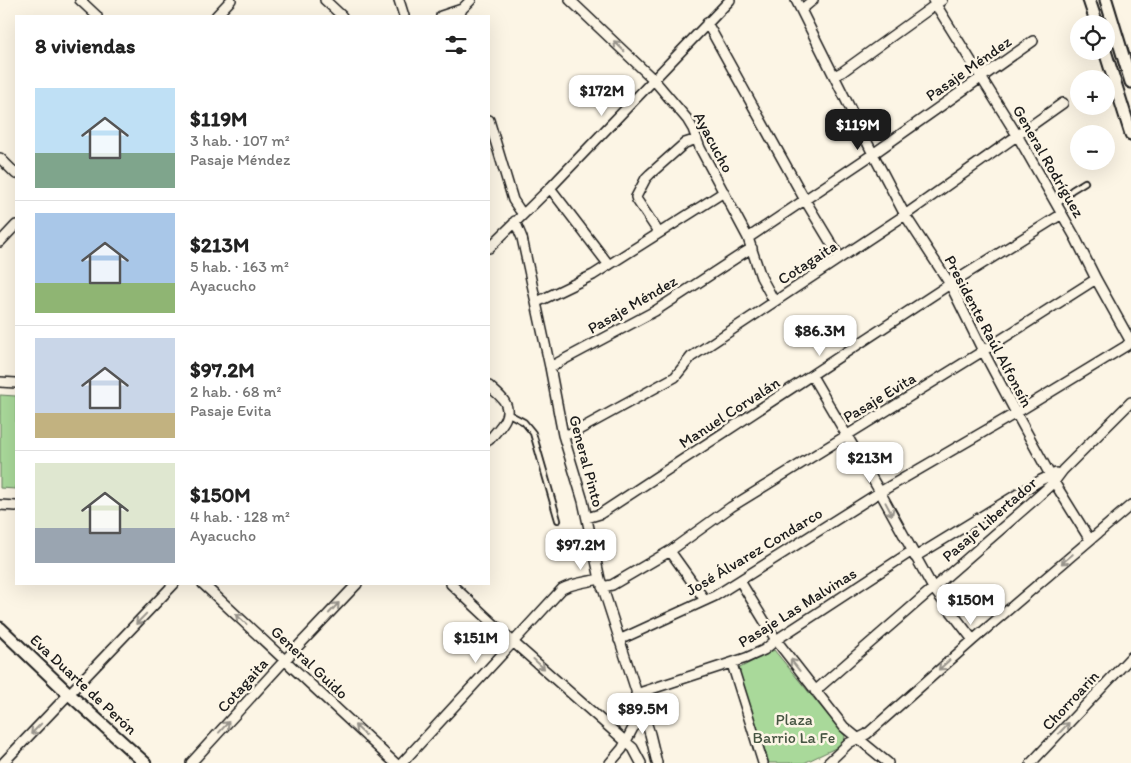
<!DOCTYPE html>
<html lang="es">
<meta charset="utf-8">
<style>
:root{--surface:#fff;--page:#f6f6f6;--text:#222;--muted:#767676;--line:#e0e0e0;--accent:#1c1c1c}
body{margin:0;font-family:Itim,sans-serif;background:var(--page);color:var(--text);height:100vh;display:flex;flex-direction:column;font-size:19px;white-space:nowrap}
*{box-sizing:border-box;margin:0}
p{font-size:16px;color:var(--muted)}
.icon{flex:none;width:28px;height:28px;fill:none;stroke:currentColor;stroke-width:2;stroke-linecap:round;stroke-linejoin:round}
.map{position:relative;flex:1;overflow:hidden}
.panel{position:absolute;left:15px;top:15px;width:475px;height:570px;display:flex;flex-direction:column;background:var(--surface);border-radius:0px;box-shadow:0 5px 20px #0002}
.panel>*{flex:none}
.tools{position:absolute;left:1070px;top:15px;display:grid;gap:10px}
.tools a{display:grid;place-items:center;width:45px;height:45px;border-radius:50%;background:var(--surface);box-shadow:0 5px 20px #0002;font-size:25px}
.price{position:absolute;translate:-50% -42px;padding:0 11px;border-radius:10px;background:#fff;color:#222;font-size:16px;line-height:32px;filter:drop-shadow(0 1px 2px #0008)}
.price::after{content:'';position:absolute;left:50%;top:30px;width:15px;height:11px;margin-left:-8px;background:inherit;clip-path:polygon(0 0,100% 0,50% 100%)}
.price.selected{background:var(--accent);color:#fff}
ul{padding:0;list-style:none}
li{display:flex;align-items:center;gap:15px;height:125px;padding:0 20px}
li+li{border-top:1px solid var(--line)}
li span{display:grid;place-items:center;flex:none;width:140px;height:100px;border-radius:0px;color:#555}
li>.icon{margin-inline-start:auto}
span .icon{width:60px;height:60px;fill:#fffc;stroke-width:1}
li b{font-size:21px}
h2{display:flex;justify-content:space-between;align-items:center;height:60px;padding:0 20px;font-size:21px}
.map>svg:first-child{display:block}
.green{fill:#a9d99a;stroke:#627a5b}
.lines{fill:none;stroke-linecap:round;stroke-linejoin:round}
.service-casing{stroke:#1c1c1c;stroke-width:8}
.minor-casing{stroke:#1c1c1c;stroke-width:12}
.secondary-casing{stroke:#1c1c1c;stroke-width:15}
.service{stroke:#fcf5e5;stroke-width:4.5}
.minor{stroke:#fcf5e5;stroke-width:9}
.secondary{stroke:#fcf5e5;stroke-width:11}
.oneway{stroke:#97938b}
.labels{text-anchor:middle;stroke-width:5;stroke-linejoin:round;paint-order:stroke}
.street-label{font-size:16px;fill:#1c1c1c;stroke:#fcf5e5}
.park-label{font-size:16px;fill:#465542;stroke:#fcf5e5}
</style>
<div class="map">
<svg width="1131" height="763" viewBox="0 0 1131 763">
<rect width="100%" height="100%" fill="#fcf5e5"/>
<filter id="ink" filterUnits="userSpaceOnUse"><feTurbulence type="fractalNoise" baseFrequency=".02" numOctaves="2"/><feDisplacementMap in="SourceGraphic" scale="10" xChannelSelector="R" yChannelSelector="G"/><feConvolveMatrix kernelMatrix="1 2 1 2 8 2 1 2 1" color-interpolation-filters="sRGB"/></filter>
<g filter="url(#ink)">
<path class="green" d="M0 395 16 396V489L0 488Z
M774 650 845 736 844 744 804 763H769L738 669Z"/>
<g class="lines">
<defs>
<path id="service" d="M1057 205 1072 190 1085 182
M507 413 524 422 533 433 558 520"/>
<path id="minor" d="M80 0 97 16
M325 0 342 16
M399 0 404 16
M570 0 654 80 687 119 693 129 700 148 748 238 761 277 774 301
M796 0 873 154 905 215 950 284 983 351 1016 413 1054 482 1090 540
M933 0 1017 135 1075 237 1096 279 1131 342
M801 10 813 0
M460 14 462 9 471 0
M216 16 231 0
M441 16 462 9
M707 23 805 200 840 258
M834 76 842 72 942 0
M489 120 513 200 519 209 523 214
M0 158 16 174
M550 188 609 265
M515 221 522 238 550 367 563 435 583 501 600 579 650 734 657 763
M659 233 637 200 636 197 646 178 650 174 685 143 697 139
M748 238 873 154 1033 41
M0 242 16 225
M489 248 550 188 730 0
M537 302 593 275 724 192
M550 367 655 311 742 254 752 248
M812 376 880 492 933 588 973 640
M0 382 16 383
M489 386C494 391 500 395 504 401 514 416 498 429 489 440
M563 435 573 433 675 377 691 357 905 215 1063 103
M0 505 16 506
M587 518 600 514 950 284 1062 214
M670 551 705 600
M915 557 1041 480 1056 473
M740 581 776 640 844 727 888 763
M203 584 395 763
M451 584 513 642 626 742 633 748 641 763
M602 587 612 585 670 551 731 507 983 351 1096 279
M619 640 715 596 880 492 1016 413 1126 346 1131 341
M732 664 763 763
M815 691 1032 502 1054 482 1063 470 1131 402
M636 694 746 658 764 650 776 640 912 551
M3 763 174 584
M191 763 285 660 357 584
M402 763 562 589C573 583 587 582 600 579
M610 763 622 749 633 728 643 717
M828 763 849 743 867 734 973 640 1131 505
M1031 763 1131 657"/>
<path id="secondary" d="M1089 0 1097 24
M1106 0 1131 82
M1105 51 1131 134
M0 628 69 694 145 763"/>
</defs>
<use href="#service" class="service-casing"/>
<use href="#minor" class="minor-casing"/>
<use href="#secondary" class="secondary-casing"/>
<use href="#service" class="service"/>
<use href="#minor" class="minor"/>
<use href="#secondary" class="secondary"/>
</g>
<defs><path id="oneway-shaft" d="M-6 0H5M1.5-3L5.5 0L1.5 3" fill="none" stroke-width="1.6" stroke-linecap="round" stroke-linejoin="round" transform="scale(1.25)"/></defs>
<g class="oneway">
<use href="#oneway-shaft" transform="translate(619 46) rotate(-136)"/>
<use href="#oneway-shaft" transform="translate(889 509) rotate(62)"/>
<use href="#oneway-shaft" transform="translate(1067 559) rotate(140)"/>
<use href="#oneway-shaft" transform="translate(334 608) rotate(-47)"/>
<use href="#oneway-shaft" transform="translate(141 619) rotate(134)"/>
<use href="#oneway-shaft" transform="translate(241 619) rotate(-137)"/>
<use href="#oneway-shaft" transform="translate(539 664) rotate(42)"/>
<use href="#oneway-shaft" transform="translate(795 665) rotate(-128)"/>
<use href="#oneway-shaft" transform="translate(944 665) rotate(138)"/>
<use href="#oneway-shaft" transform="translate(224 727) rotate(-48)"/>
<use href="#oneway-shaft" transform="translate(1064 728) rotate(-47)"/>
<use href="#oneway-shaft" transform="translate(36 729) rotate(134)"/>
<use href="#oneway-shaft" transform="translate(360 730) rotate(-137)"/>
</g>
</g>
<g class="labels">
<g class="street-label">
<text transform="translate(968 68) rotate(-35)" y="6">Pasaje Méndez</text>
<text transform="translate(714 142) rotate(62)" y="6">Ayacucho</text>
<text transform="translate(1049 161) rotate(60)" y="6">General Rodríguez</text>
<text transform="translate(807 262) rotate(-33)" y="6">Cotagaita</text>
<text transform="translate(632 304) rotate(-30)" y="6">Pasaje Méndez</text>
<text transform="translate(989 331) rotate(62)" y="6">Presidente Raúl Alfonsín</text>
<text transform="translate(879 397) rotate(-31)" y="6">Pasaje Evita</text>
<text transform="translate(729 412) rotate(-33)" y="6">Manuel Corvalán</text>
<text transform="translate(587 461) rotate(75)" y="6">General Pinto</text>
<text transform="translate(989 519) rotate(-41)" y="6">Pasaje Libertador</text>
<text transform="translate(754 551) rotate(-31)" y="6">José Álvarez Condarco</text>
<text transform="translate(797 607) rotate(-32)" y="6">Pasaje Las Malvinas</text>
<text transform="translate(310 662) rotate(43)" y="6">General Guido</text>
<text transform="translate(84 684) rotate(43)" y="6">Eva Duarte de Perón</text>
<text transform="translate(242 685) rotate(-48)" y="6">Cotagaita</text>
<text transform="translate(1070 700) rotate(-47)" y="6">Chorroarin</text>
</g>
<g class="park-label">
<text x="794" y="725">Plaza<tspan x="794" dy="18">Barrio La Fe</tspan></text>
</g>
</g>
</svg>
<div class="tools">
<a><svg class="icon" aria-label="locate" viewBox="0 0 24 24"><circle cx="12" cy="12" r="6"/><path d="M12 2v4M12 18v4M2 12h4M18 12h4"/></svg></a>
<a>+</a>
<a>−</a>
</div>
<b class="price" style="left:602px;top:117px">$172M</b>
<b class="price selected" style="left:858px;top:151px">$119M</b>
<b class="price" style="left:820px;top:357px">$86.3M</b>
<b class="price" style="left:870px;top:484px">$213M</b>
<b class="price" style="left:581px;top:571px">$97.2M</b>
<b class="price" style="left:971px;top:626px">$150M</b>
<b class="price" style="left:476px;top:664px">$151M</b>
<b class="price" style="left:643px;top:735px">$89.5M</b>
<section class="panel">
<h2>8 viviendas<svg class="icon" aria-label="filters" viewBox="0 0 24 24"><path d="M4 7h16M4 17h16"/><circle cx="9" cy="7" r="2"/><circle cx="15" cy="17" r="2"/></svg></h2>
<ul>
<li><span style="background:linear-gradient(#bfe0f5 65%,#7fa58c 0)"><svg class="icon" aria-label="home" viewBox="0 0 24 24"><path d="M3 11l9-7 9 7M6 9v11h12V9"/></svg></span><div><b>$119M</b><p>3 hab. · 107 m²</p><p>Pasaje Méndez</p></div></li>
<li><span style="background:linear-gradient(#a9c7e8 70%,#8fb573 0)"><svg class="icon" aria-label="home" viewBox="0 0 24 24"><path d="M3 11l9-7 9 7M6 9v11h12V9"/></svg></span><div><b>$213M</b><p>5 hab. · 163 m²</p><p>Ayacucho</p></div></li>
<li><span style="background:linear-gradient(#c9d6e8 75%,#c2b280 0)"><svg class="icon" aria-label="home" viewBox="0 0 24 24"><path d="M3 11l9-7 9 7M6 9v11h12V9"/></svg></span><div><b>$97.2M</b><p>2 hab. · 68 m²</p><p>Pasaje Evita</p></div></li>
<li><span style="background:linear-gradient(#dfe7d0 65%,#9aa5b1 0)"><svg class="icon" aria-label="home" viewBox="0 0 24 24"><path d="M3 11l9-7 9 7M6 9v11h12V9"/></svg></span><div><b>$150M</b><p>4 hab. · 128 m²</p><p>Ayacucho</p></div></li>
</ul>
</section>
</div>
